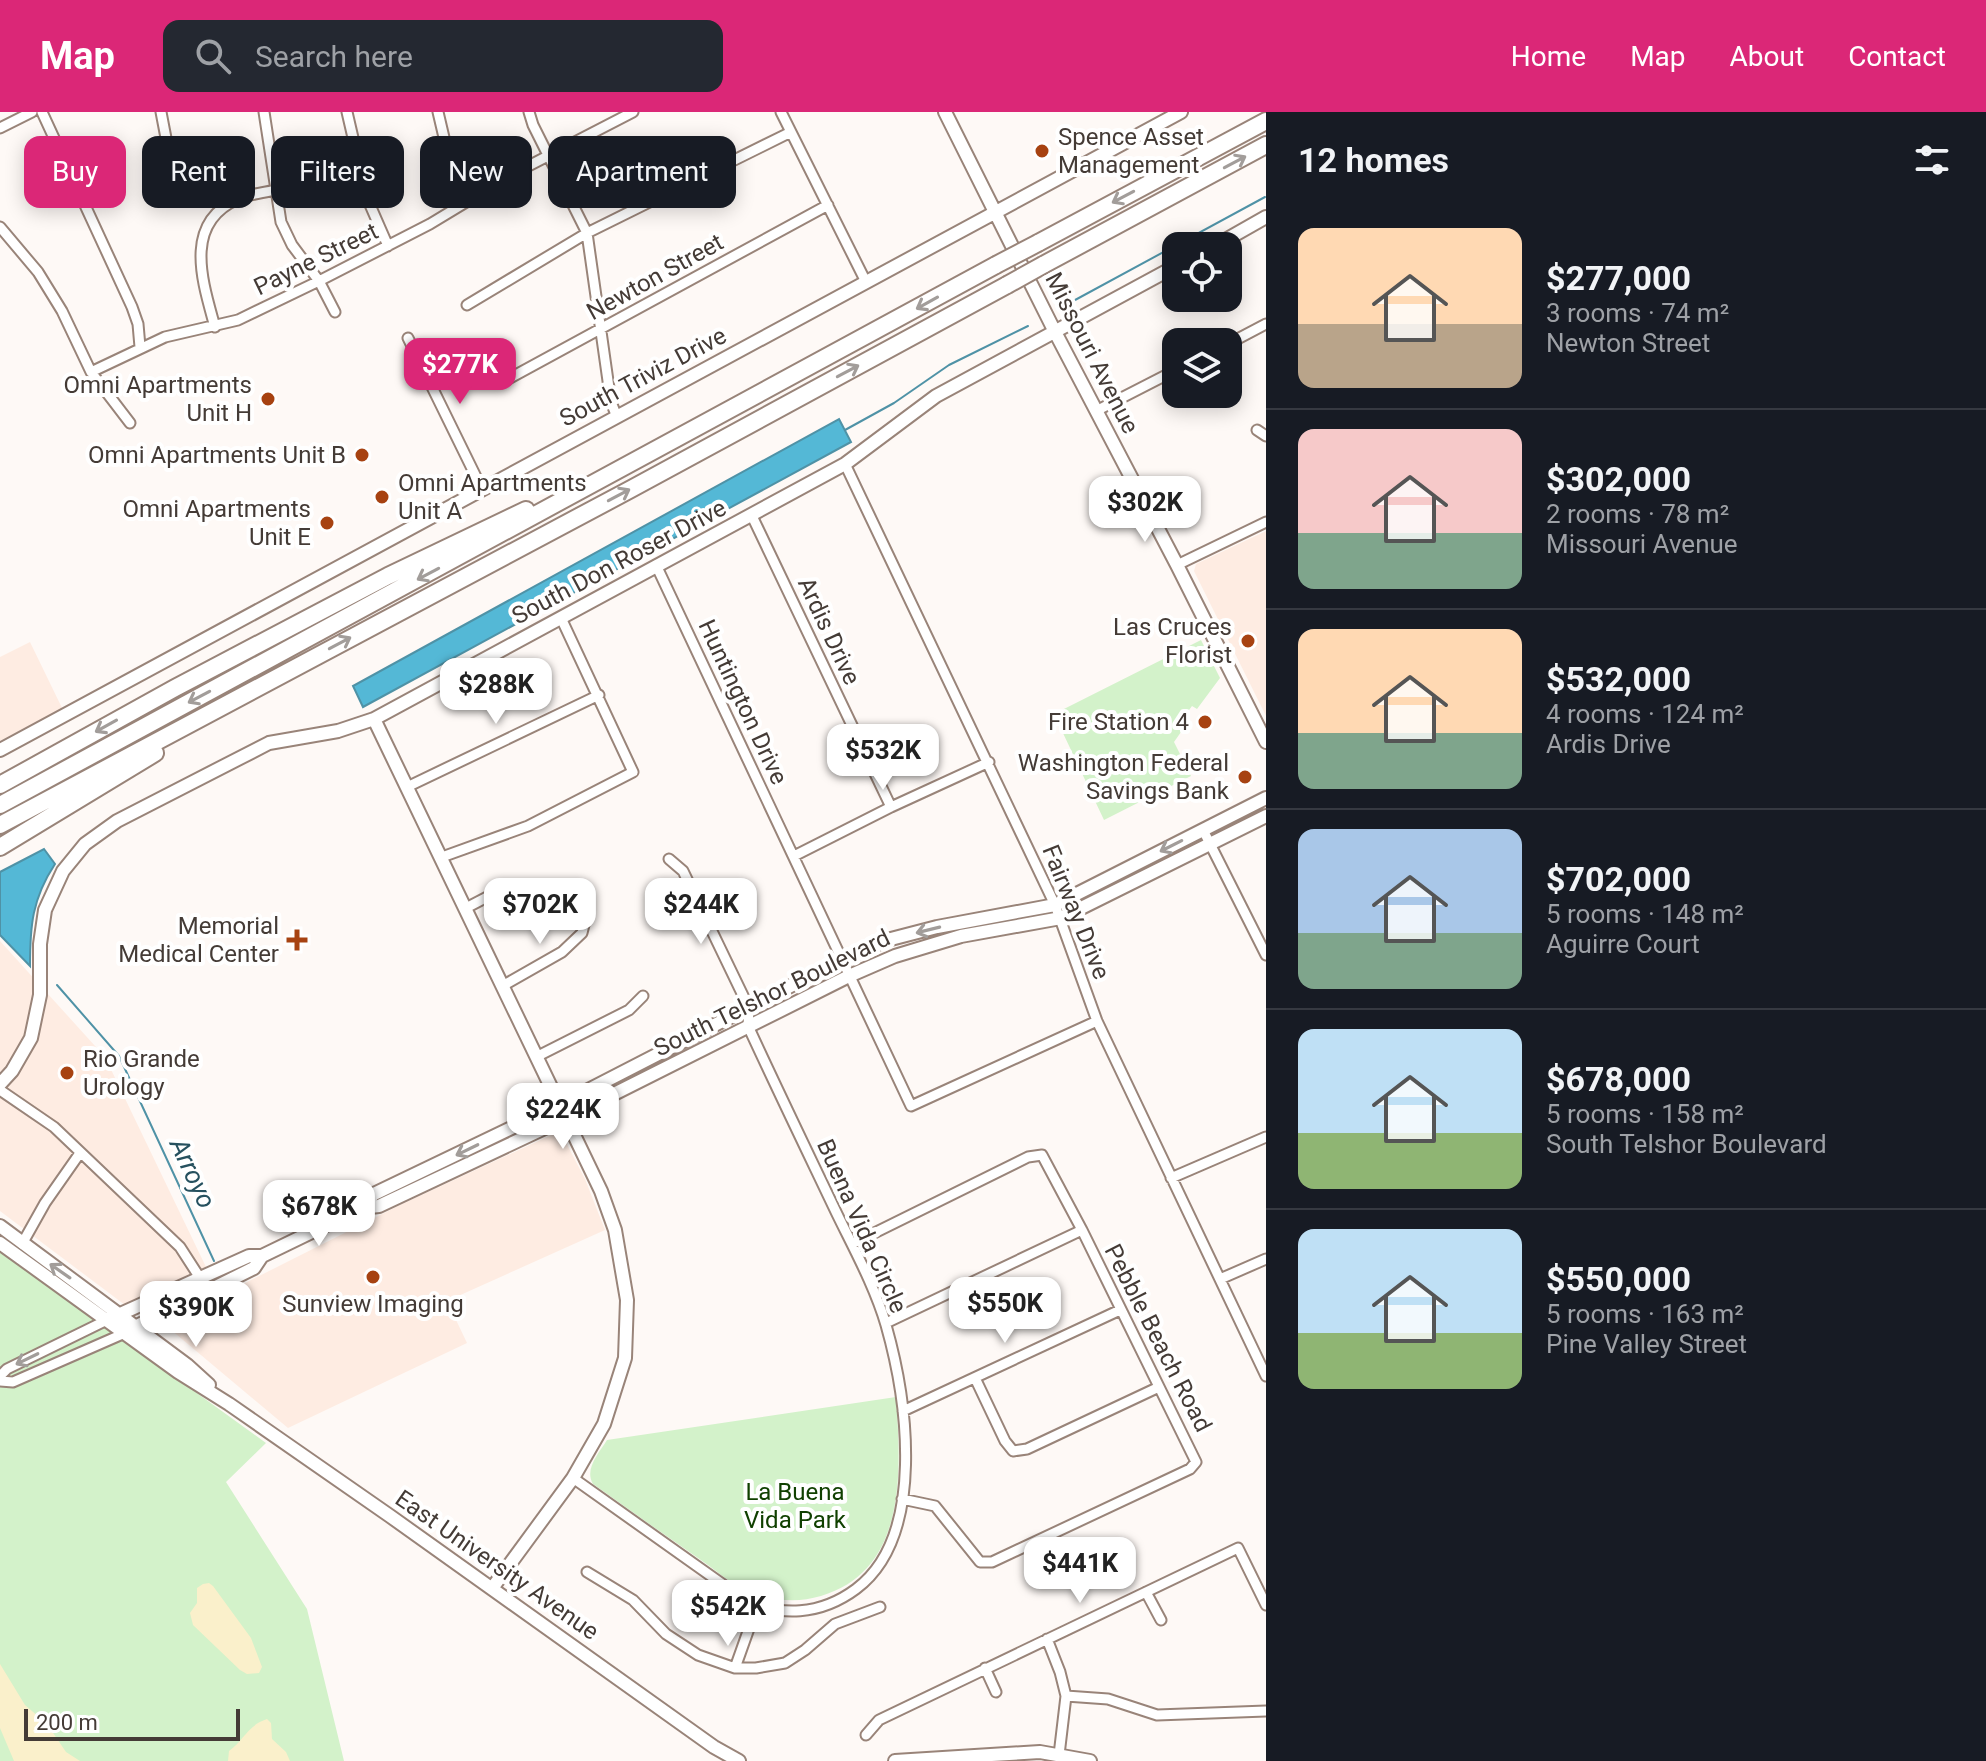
<!DOCTYPE html>
<meta charset="utf-8">
<style>
:root{--surface:#171b24;--page:#242831;--text:#f1f3f6;--muted:#9ea1a6;--line:#363941;--accent:#db2777}
body{margin:0;font-family:Roboto,sans-serif;background:var(--page);color:var(--text);height:100vh;display:flex;flex-direction:column;font-size:30px;white-space:nowrap}
*{box-sizing:border-box;margin:0}
p{font-size:26px;color:var(--muted)}
.icon{flex:none;width:44px;height:44px;fill:none;stroke:currentColor;stroke-width:2;stroke-linecap:round;stroke-linejoin:round}
.map{position:relative;flex:1;overflow:hidden}
.drawer{display:flex;flex-direction:column;background:var(--surface);width:720px}
.drawer>*{flex:none}
.guide{position:absolute;left:24px;top:24px;width:760px;height:72px;display:flex;gap:16px}
.controls{position:absolute;left:1162px;top:120px;display:grid;gap:16px}
.controls a{display:grid;place-items:center;width:80px;height:80px;border-radius:16px;background:var(--surface);box-shadow:0 4px 20px #0003;font-size:40px}
.scale{position:absolute;left:24px;bottom:20px;width:216px;box-sizing:border-box;padding-left:8px;border:4px solid #443b36;border-top:0;font-size:22px;line-height:28px;white-space:nowrap;color:#443b36;-webkit-text-stroke:6px #fff;paint-order:stroke}
.price{position:absolute;translate:-50% -68px;padding:0 18px;border-radius:16px;background:#fff;color:#222;font-size:26px;line-height:52px;filter:drop-shadow(0 2px 4px #0008)}
.price::after{content:'';position:absolute;left:50%;top:48px;width:24px;height:18px;margin-left:-12px;background:inherit;clip-path:polygon(0 0,100% 0,50% 100%)}
.price.active{background:var(--accent);color:#fff}
ul{padding:0;list-style:none}
li{display:flex;align-items:center;gap:24px;height:200px;padding:0 32px}
li+li{border-top:2px solid var(--line)}
li span{display:grid;place-items:center;flex:none;width:224px;height:160px;border-radius:16px;color:#555}
li>.icon{margin-inline-start:auto}
span .icon{width:96px;height:96px;fill:#fffc;stroke-width:1}
li b{font-size:34px}
h2{display:flex;justify-content:space-between;align-items:center;height:96px;padding:0 32px;font-size:34px}
.chip{padding:0 28px;border-radius:16px;background:var(--surface);box-shadow:0 4px 20px #0003;font-size:28px;line-height:72px}
.chip.active{background:var(--accent);color:#fff}
header{display:flex;align-items:center;gap:48px;box-sizing:border-box;height:112px;padding:0 40px;background:var(--accent);color:#fff}
header strong{font-size:38px}
nav{display:flex;gap:44px;margin-inline-start:auto;font-size:28px}
.search{width:560px;height:72px;background:var(--page);display:flex;align-items:center;gap:20px;box-sizing:border-box;padding:0 28px;border-radius:16px;color:var(--muted);font-size:30px}
main{display:flex;flex:1;min-height:0}
.map>svg:first-child{display:block}
.commercial{fill:#feece2}
.green{fill:#d3f2ca}
.sand{fill:#faf0cb}
.water{fill:#54b8d6;stroke:#4f92a6;stroke-width:2}
.lines{fill:none;stroke-linecap:round;stroke-linejoin:round}
.stream{stroke:#4f92a6;stroke-width:2}
.street-casing{stroke:#998479;stroke-width:13}
.secondary-casing{stroke:#998479;stroke-width:16}
.highway-casing{stroke:#998479;stroke-width:20}
.street{stroke:#fff;stroke-width:9}
.secondary{stroke:#fff;stroke-width:12}
.highway{stroke:#fff;stroke-width:16}
.highway-bridge-casing{stroke:#998479;stroke-width:20;stroke-linecap:butt}
.highway-bridge{stroke:#fff;stroke-width:16}
.oneway{stroke:#a29d9a}
.poi-dot{fill:#a74211;stroke:#fff;stroke-width:3}
.labels{text-anchor:middle;stroke-width:8;stroke-linejoin:round;paint-order:stroke}
.poi-label{font-size:24px;fill:#443b36;stroke:#fff;text-anchor:end}
.street-label{font-size:24px;fill:#443b36;stroke:#fff}
.park-label{font-size:24px;fill:#104000;stroke:#fff}
.water-label{font-size:26px;font-style:italic;fill:#26515f;stroke:#fff}
</style>
<header>
<strong>Map</strong>
<div class="search"><svg class="icon" aria-label="search" viewBox="0 0 24 24"><circle cx="10" cy="10" r="6"/><path d="M15 15l6 6"/></svg>Search here</div>
<nav><a>Home</a><a>Map</a><a>About</a><a>Contact</a></nav>
</header>
<main>
<div class="map">
<svg width="1266" height="1649" viewBox="0 0 1266 1649">
<rect width="100%" height="100%" fill="#fef9f6"/>
<path class="commercial" d="M1266 419V604L1194 459 1196 452Z
M30 530 63 598 0 629V545Z
M0 829 105 945 206 1155 125 1193 0 1099Z
M560 1019 585 1067 605 1118 447 1189 467 1231 288 1316 164 1212 402 1092Z"/>
<path class="green" d="M1201 528 1220 566 1197 597 1192 594 1183 606 1188 610 1174 630 1191 664 1104 708 1054 602Z
M0 1139 266 1331 226 1370 307 1497 344 1649H0Z
M896 1285C901 1358 908 1458 821 1484 794 1492 769 1488 744 1477 728 1470 713 1456 698 1446 663 1422 628 1397 593 1372 584 1357 599 1341 607 1328Z"/>
<path class="sand" d="M203 1472 209 1471 213 1474 251 1526 262 1555 259 1561 247 1562 240 1558 193 1513 190 1501 197 1491V1476Z
M0 1552 25 1593 47 1612 66 1640 80 1649H14L0 1616Z
M267 1607 271 1611 272 1627 286 1640 290 1649H228L229 1639C244 1628 248 1613 267 1607Z"/>
<path class="water" d="M839 307 851 330 363 595 353 574Z
M44 737 55 752C32 787 30 814 30 854L0 823V760Z"/>
<g class="lines">
<path class="stream" d="M1064 194 1265 85
M845 318 894 291 949 253 1028 214
M57 873 119 944 214 1149"/>
<defs>
<path id="street" d="M42 0 132 195 138 212 140 235
M161 0 166 26
M264 0 281 110 292 133 319 169 335 200
M347 0 367 86 388 134
M438 0 450 51 470 88
M529 0 533 13 587 121 611 290 617 305
M781 0 866 170
M0 16 32 0
M0 115 38 160 62 199 91 260 130 311
M467 193 587 121 791 20
M215 215C203 171 182 111 238 87 249 82 263 81 275 78
M408 226 482 377
M1228 232 1266 212
M91 260 165 225 238 208 319 169 430 112 511 63 633 0
M501 271 828 93
M1096 299 1176 258
M1257 318 1266 324
M845 352 1055 793 1097 909 1266 1264
M752 404 891 695
M656 453 911 994 1097 909
M1177 453 1266 410
M407 675 599 583
M1203 718 1266 843
M794 744 891 695 989 650
M442 745 528 714 633 660 561 506
M466 796 491 783
M504 873 562 840 582 821 587 801
M538 944 629 898 643 884
M0 978 54 1015 180 1135 200 1166
M1171 1066 1266 1025
M22 1132 45 1091 80 1041
M852 1132 1028 1045 1042 1043 1082 1118 1196 1350 1190 1357 992 1450H980L935 1394 902 1387
M1220 1167 1266 1147
M886 1211 1082 1118
M0 1264 7 1257 107 1208
M975 1266 1005 1329 1013 1339 1027 1337 1159 1275
M0 1269 13 1270 125 1221
M903 1299 1120 1198
M573 1366 742 1486C780 1506 821 1503 856 1477 927 1424 907 1287 886 1213 875 1175 854 1137 837 1102 807 1039 777 977 748 914L749 896 683 759 669 747
M587 1460 633 1488 666 1522 698 1543 735 1556H756L785 1551 805 1538 835 1512 880 1495
M1146 1480 1161 1508
M1047 1527 1060 1560 1066 1584 1059 1643
M735 1556 757 1494
M985 1556 996 1580
M1066 1584 1108 1587 1157 1603 1266 1599
M866 1623 879 1608 1238 1436 1266 1493"/>
<path id="secondary" d="M945 0 1054 218 1177 453 1266 630
M1215 134 1266 105
M374 607 601 1079 615 1118 627 1188 625 1246 604 1312 573 1366 493 1475
M0 638 1181 0
M0 972 12 959 31 926 40 883V832L45 798 63 759 85 732 117 709 269 631 338 619 374 607 845 352 936 284 1176 154
M361 1096 374 1082 561 992 841 848 887 828 937 815 1055 793 1266 686
M0 1114 187 1253 209 1273
M0 1131 178 1260 229 1292 390 1404 714 1635 739 1649
M107 1208 249 1144H262L361 1096 379 1094 568 1005 849 864 895 844 961 824 1061 806 1266 704
M131 1217 254 1156 262 1144
M895 1649 1040 1640 1090 1649"/>
<path id="highway" d="M1038 131 1266 9
M1043 153 1266 33
M0 673 175 576 388 464 526 398
M0 693 996 153
M0 713 631 377 1007 173
M0 735 155 641"/>
</defs>
<use href="#street" class="street-casing"/>
<use href="#secondary" class="secondary-casing"/>
<use href="#highway" class="highway-casing"/>
<use href="#street" class="street"/>
<use href="#secondary" class="secondary"/>
<use href="#highway" class="highway"/>
<defs>
<path id="highway-bridge" d="M996 153 1038 131
M1007 173 1043 153"/>
</defs>
<use href="#highway-bridge" class="highway-bridge-casing"/>
<use href="#highway-bridge" class="highway-bridge"/>
</g>
<defs><path id="oneway-shaft" d="M-6 0H5M1.5-3L5.5 0L1.5 3" fill="none" stroke-width="1.6" stroke-linecap="round" stroke-linejoin="round" transform="scale(2)"/></defs>
<g class="oneway">
<use href="#oneway-shaft" transform="translate(1235 50) rotate(-28)"/>
<use href="#oneway-shaft" transform="translate(1123 85) rotate(152)"/>
<use href="#oneway-shaft" transform="translate(927 191) rotate(151)"/>
<use href="#oneway-shaft" transform="translate(848 259) rotate(-28)"/>
<use href="#oneway-shaft" transform="translate(619 383) rotate(-28)"/>
<use href="#oneway-shaft" transform="translate(428 462) rotate(152)"/>
<use href="#oneway-shaft" transform="translate(340 531) rotate(-28)"/>
<use href="#oneway-shaft" transform="translate(199 585) rotate(152)"/>
<use href="#oneway-shaft" transform="translate(106 614) rotate(151)"/>
<use href="#oneway-shaft" transform="translate(1171 734) rotate(153)"/>
<use href="#oneway-shaft" transform="translate(928 818) rotate(166)"/>
<use href="#oneway-shaft" transform="translate(467 1038) rotate(154)"/>
<use href="#oneway-shaft" transform="translate(60 1159) rotate(-145)"/>
<use href="#oneway-shaft" transform="translate(27 1247) rotate(154)"/>
</g>
<g class="poi-dot">
<circle cx="1042" cy="39" r="8"/>
<circle cx="268" cy="287" r="8"/>
<circle cx="362" cy="343" r="8"/>
<circle cx="382" cy="385" r="8"/>
<circle cx="327" cy="411" r="8"/>
<circle cx="1248" cy="529" r="8"/>
<circle cx="1205" cy="610" r="8"/>
<circle cx="1245" cy="665" r="8"/>
<path d="M293 816h8v8h8v8h-8v8h-8v-8h-8v-8h8z"/>
<circle cx="67" cy="961" r="8"/>
<circle cx="373" cy="1165" r="8"/>
</g>
<g class="labels">
<g class="poi-label">
<text x="1058" y="33" text-anchor="start">Spence Asset<tspan x="1058" dy="28">Management</tspan></text>
<text x="252" y="281">Omni Apartments<tspan x="252" dy="28">Unit H</tspan></text>
<text x="346" y="351">Omni Apartments Unit B</text>
<text x="398" y="379" text-anchor="start">Omni Apartments<tspan x="398" dy="28">Unit A</tspan></text>
<text x="311" y="405">Omni Apartments<tspan x="311" dy="28">Unit E</tspan></text>
<text x="1232" y="523">Las Cruces<tspan x="1232" dy="28">Florist</tspan></text>
<text x="1189" y="618">Fire Station 4</text>
<text x="1229" y="659">Washington Federal<tspan x="1229" dy="28">Savings Bank</tspan></text>
<text x="279" y="822">Memorial<tspan x="279" dy="28">Medical Center</tspan></text>
<text x="83" y="955" text-anchor="start">Rio Grande<tspan x="83" dy="28">Urology</tspan></text>
<text x="373" y="1200" text-anchor="middle">Sunview Imaging</text>
</g>
<g class="street-label">
<text transform="translate(316 147) rotate(-26)" y="8">Payne Street</text>
<text transform="translate(655 165) rotate(-29)" y="8">Newton Street</text>
<text transform="translate(1092 241) rotate(63)" y="8">Missouri Avenue</text>
<text transform="translate(643 265) rotate(-28)" y="8">South Triviz Drive</text>
<text transform="translate(619 450) rotate(-28)" y="8">South Don Roser Drive</text>
<text transform="translate(829 519) rotate(65)" y="8">Ardis Drive</text>
<text transform="translate(743 590) rotate(65)" y="8">Huntington Drive</text>
<text transform="translate(1076 800) rotate(68)" y="8">Fairway Drive</text>
<text transform="translate(772 881) rotate(-26)" y="8">South Telshor Boulevard</text>
<text transform="translate(862 1114) rotate(66)" y="8">Buena Vida Circle</text>
<text transform="translate(1158 1226) rotate(63)" y="8">Pebble Beach Road</text>
<text transform="translate(497 1453) rotate(35)" y="8">East University Avenue</text>
</g>
<g class="park-label">
<text x="795" y="1388">La Buena<tspan x="795" dy="28">Vida Park</tspan></text>
</g>
<g class="water-label">
<text transform="translate(193 1061) rotate(65)" y="9">Arroyo</text>
</g>
</g>
</svg>
<div class="controls">
<a><svg class="icon" aria-label="locate" viewBox="0 0 24 24"><circle cx="12" cy="12" r="6"/><path d="M12 2v4M12 18v4M2 12h4M18 12h4"/></svg></a>
<a><svg class="icon" aria-label="layers" viewBox="0 0 24 24"><path d="M12 4l9 5-9 5-9-5zM3 14l9 5 9-5"/></svg></a>
</div>
<div class="scale">200 m</div>
<b class="price active" style="left:460px;top:294px">$277K</b>
<b class="price" style="left:1145px;top:432px">$302K</b>
<b class="price" style="left:496px;top:614px">$288K</b>
<b class="price" style="left:883px;top:680px">$532K</b>
<b class="price" style="left:540px;top:834px">$702K</b>
<b class="price" style="left:701px;top:834px">$244K</b>
<b class="price" style="left:563px;top:1039px">$224K</b>
<b class="price" style="left:319px;top:1136px">$678K</b>
<b class="price" style="left:1005px;top:1233px">$550K</b>
<b class="price" style="left:196px;top:1237px">$390K</b>
<b class="price" style="left:1080px;top:1493px">$441K</b>
<b class="price" style="left:728px;top:1536px">$542K</b>
<div class="guide">
<a class="chip active">Buy</a>
<a class="chip">Rent</a>
<a class="chip">Filters</a>
<a class="chip">New</a>
<a class="chip">Apartment</a>
</div>
</div>
<section class="drawer">
<h2>12 homes<svg class="icon" aria-label="filters" viewBox="0 0 24 24"><path d="M4 7h16M4 17h16"/><circle cx="9" cy="7" r="2"/><circle cx="15" cy="17" r="2"/></svg></h2>
<ul>
<li><span style="background:linear-gradient(#ffd9b3 60%,#b9a48a 0)"><svg class="icon" aria-label="home" viewBox="0 0 24 24"><path d="M3 11l9-7 9 7M6 9v11h12V9"/></svg></span><div><b>$277,000</b><p>3 rooms · 74 m²</p><p>Newton Street</p></div></li>
<li><span style="background:linear-gradient(#f6c9c9 65%,#7fa58c 0)"><svg class="icon" aria-label="home" viewBox="0 0 24 24"><path d="M3 11l9-7 9 7M6 9v11h12V9"/></svg></span><div><b>$302,000</b><p>2 rooms · 78 m²</p><p>Missouri Avenue</p></div></li>
<li><span style="background:linear-gradient(#ffd9b3 65%,#7fa58c 0)"><svg class="icon" aria-label="home" viewBox="0 0 24 24"><path d="M3 11l9-7 9 7M6 9v11h12V9"/></svg></span><div><b>$532,000</b><p>4 rooms · 124 m²</p><p>Ardis Drive</p></div></li>
<li><span style="background:linear-gradient(#a9c7e8 65%,#7fa58c 0)"><svg class="icon" aria-label="home" viewBox="0 0 24 24"><path d="M3 11l9-7 9 7M6 9v11h12V9"/></svg></span><div><b>$702,000</b><p>5 rooms · 148 m²</p><p>Aguirre Court</p></div></li>
<li><span style="background:linear-gradient(#bfe0f5 65%,#8fb573 0)"><svg class="icon" aria-label="home" viewBox="0 0 24 24"><path d="M3 11l9-7 9 7M6 9v11h12V9"/></svg></span><div><b>$678,000</b><p>5 rooms · 158 m²</p><p>South Telshor Boulevard</p></div></li>
<li><span style="background:linear-gradient(#bfe0f5 65%,#8fb573 0)"><svg class="icon" aria-label="home" viewBox="0 0 24 24"><path d="M3 11l9-7 9 7M6 9v11h12V9"/></svg></span><div><b>$550,000</b><p>5 rooms · 163 m²</p><p>Pine Valley Street</p></div></li>
</ul>
</section>
</main>
